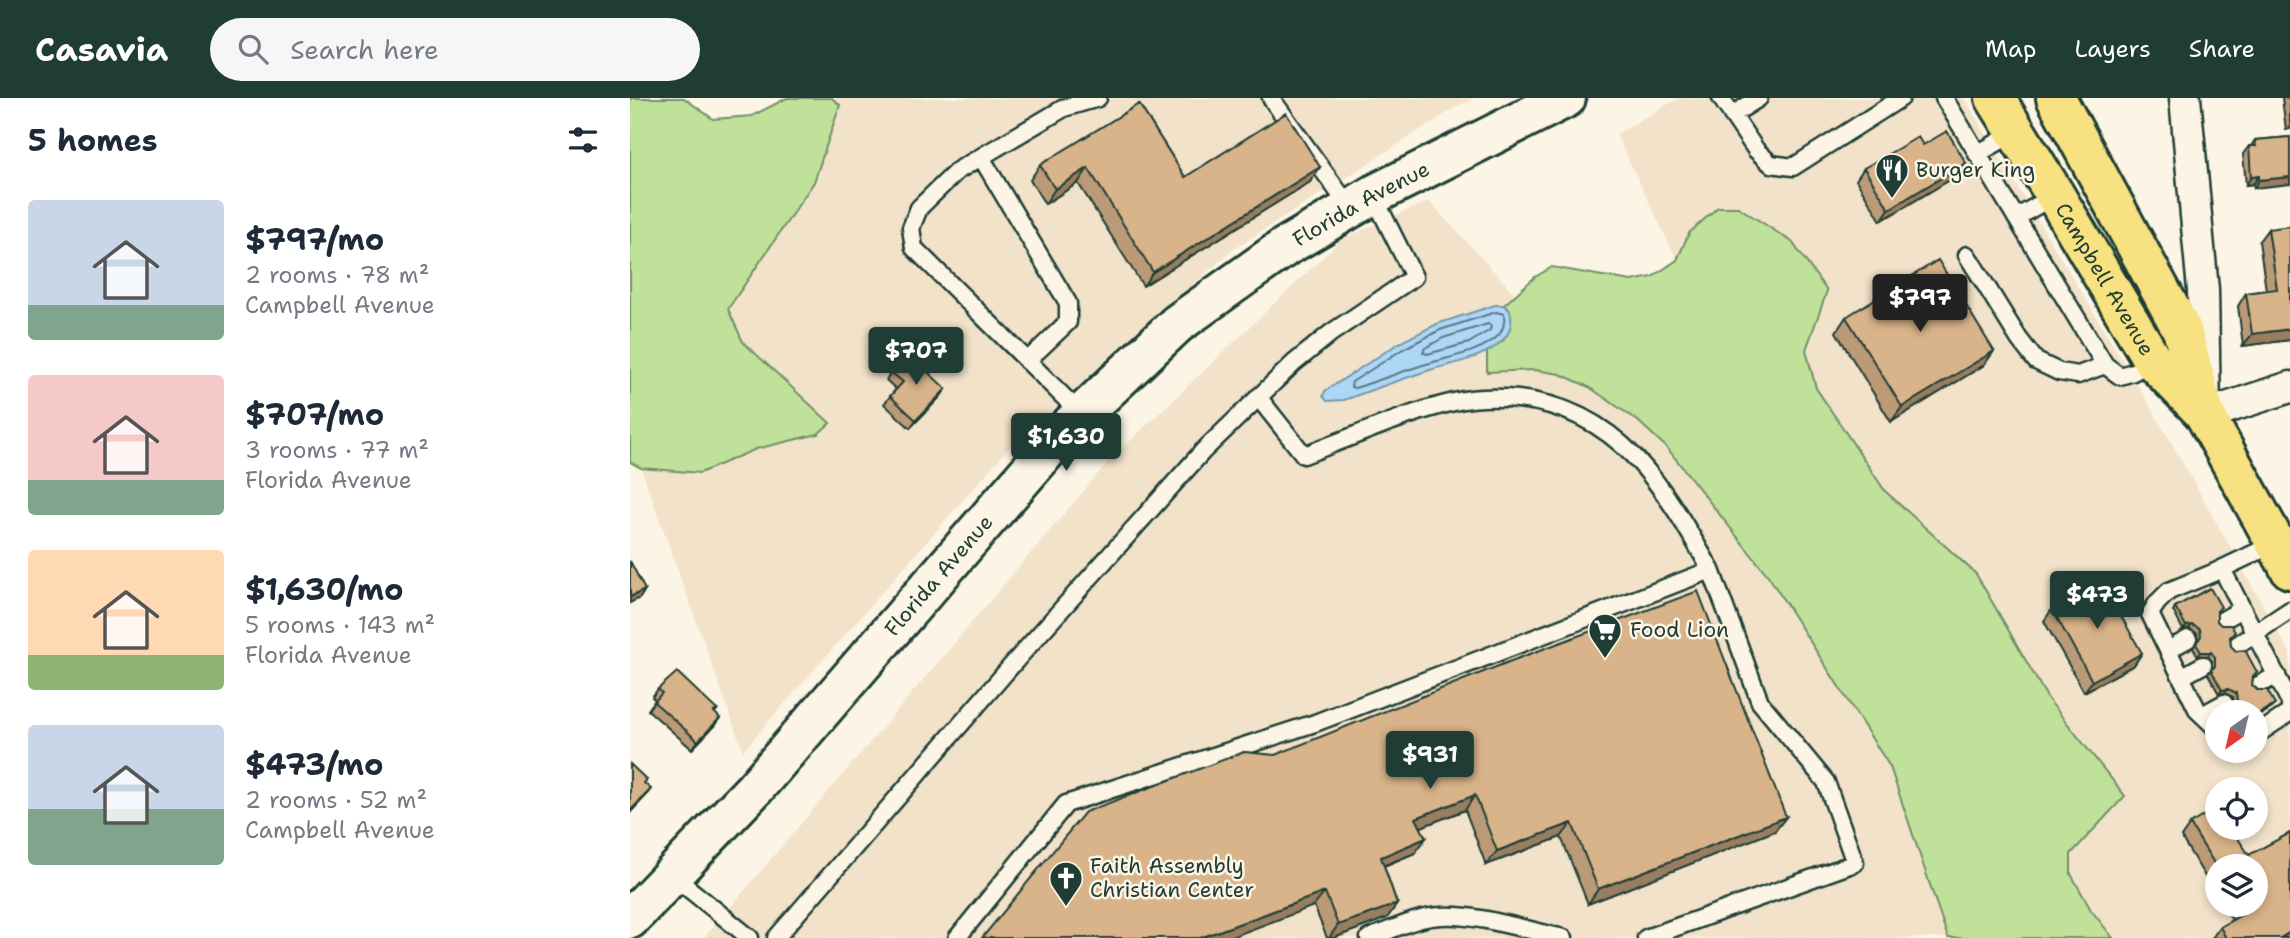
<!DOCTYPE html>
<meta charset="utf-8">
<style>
:root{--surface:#fff;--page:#f6f6f7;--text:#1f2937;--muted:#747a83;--accent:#1f3d34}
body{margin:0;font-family:"Shantell Sans",sans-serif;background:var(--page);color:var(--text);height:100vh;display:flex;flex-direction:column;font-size:26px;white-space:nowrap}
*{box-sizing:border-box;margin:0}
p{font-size:23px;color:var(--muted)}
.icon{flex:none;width:38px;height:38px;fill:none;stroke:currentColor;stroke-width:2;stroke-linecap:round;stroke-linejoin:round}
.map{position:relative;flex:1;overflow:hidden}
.drawer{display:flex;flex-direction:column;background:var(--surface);width:630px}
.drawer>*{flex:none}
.needle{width:46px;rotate:214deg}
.controls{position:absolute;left:1575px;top:602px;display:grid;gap:14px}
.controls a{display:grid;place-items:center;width:63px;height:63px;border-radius:50%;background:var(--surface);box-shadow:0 4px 10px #0003;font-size:35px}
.price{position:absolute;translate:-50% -60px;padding:0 16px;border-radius:7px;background:var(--accent);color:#fff;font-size:23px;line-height:46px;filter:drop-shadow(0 2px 4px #0008)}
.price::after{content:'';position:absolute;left:50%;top:42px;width:21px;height:16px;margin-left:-10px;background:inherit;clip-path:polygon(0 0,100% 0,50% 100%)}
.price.selected{background:#222;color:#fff}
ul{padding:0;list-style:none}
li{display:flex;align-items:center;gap:21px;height:175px;padding:0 28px}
li span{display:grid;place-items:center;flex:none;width:196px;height:140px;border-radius:7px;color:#555}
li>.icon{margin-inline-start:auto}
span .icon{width:84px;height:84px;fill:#fffc;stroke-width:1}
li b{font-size:30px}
h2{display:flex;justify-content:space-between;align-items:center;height:84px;padding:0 28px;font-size:30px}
header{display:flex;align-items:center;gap:42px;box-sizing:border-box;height:98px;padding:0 35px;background:var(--accent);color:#fff}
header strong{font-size:33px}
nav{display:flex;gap:38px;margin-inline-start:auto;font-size:24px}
.search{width:490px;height:63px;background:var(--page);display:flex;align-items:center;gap:18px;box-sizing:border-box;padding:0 24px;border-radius:38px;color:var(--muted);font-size:26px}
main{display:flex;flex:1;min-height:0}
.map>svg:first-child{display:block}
.built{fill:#f2e2ca;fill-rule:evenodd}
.green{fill:#c0e19a;stroke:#708f67;stroke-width:2}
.water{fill:#add6f7;stroke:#7499a9;stroke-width:2}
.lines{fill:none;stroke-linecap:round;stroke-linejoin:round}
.shore{stroke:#587a82;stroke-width:2}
.lane-casing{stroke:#1f3d34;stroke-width:21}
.street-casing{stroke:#1f3d34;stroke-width:35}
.secondary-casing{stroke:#1f3d34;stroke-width:44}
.primary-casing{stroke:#1f3d34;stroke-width:44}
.lane{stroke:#fcf5e5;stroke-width:16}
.street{stroke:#fcf5e5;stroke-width:30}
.secondary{stroke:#fcf5e5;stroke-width:38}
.primary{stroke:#f8e181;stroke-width:38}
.wall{fill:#bb9b77;stroke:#1f3d34;stroke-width:2}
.shaded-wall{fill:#987e61;stroke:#1f3d34;stroke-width:2}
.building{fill:#d9b48a;stroke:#1f3d34;stroke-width:2}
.labels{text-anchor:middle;stroke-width:5;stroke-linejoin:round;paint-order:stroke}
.poi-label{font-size:21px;fill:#1f3d34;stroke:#fcf5e5;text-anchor:start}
.street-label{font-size:21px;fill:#1f3d34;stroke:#fcf5e5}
</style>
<header>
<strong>Casavia</strong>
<div class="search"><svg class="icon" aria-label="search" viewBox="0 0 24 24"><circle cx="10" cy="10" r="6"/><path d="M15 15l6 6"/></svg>Search here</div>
<nav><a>Map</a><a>Layers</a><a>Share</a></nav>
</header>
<main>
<section class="drawer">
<h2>5 homes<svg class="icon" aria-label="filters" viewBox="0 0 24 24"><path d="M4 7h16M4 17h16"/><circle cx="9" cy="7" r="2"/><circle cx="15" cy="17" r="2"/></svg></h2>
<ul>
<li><span style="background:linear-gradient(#c9d6e8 75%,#7fa58c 0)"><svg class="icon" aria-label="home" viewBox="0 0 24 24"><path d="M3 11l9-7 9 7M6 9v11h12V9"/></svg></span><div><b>$797/mo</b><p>2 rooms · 78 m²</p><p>Campbell Avenue</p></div></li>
<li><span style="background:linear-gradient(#f6c9c9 75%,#7fa58c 0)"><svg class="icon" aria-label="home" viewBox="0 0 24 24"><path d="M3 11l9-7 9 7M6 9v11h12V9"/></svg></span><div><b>$707/mo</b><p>3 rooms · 77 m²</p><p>Florida Avenue</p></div></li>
<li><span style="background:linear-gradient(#ffd9b3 75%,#8fb573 0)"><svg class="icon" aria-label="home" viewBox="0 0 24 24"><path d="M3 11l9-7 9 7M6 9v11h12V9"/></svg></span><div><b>$1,630/mo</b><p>5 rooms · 143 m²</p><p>Florida Avenue</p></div></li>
<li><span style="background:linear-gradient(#c9d6e8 60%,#7fa58c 0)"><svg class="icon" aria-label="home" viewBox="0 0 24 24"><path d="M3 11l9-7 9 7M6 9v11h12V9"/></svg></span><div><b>$473/mo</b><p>2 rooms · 52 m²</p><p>Campbell Avenue</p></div></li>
</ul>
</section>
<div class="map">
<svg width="1660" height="840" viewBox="0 0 1660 840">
<rect width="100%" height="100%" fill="#fcf5e5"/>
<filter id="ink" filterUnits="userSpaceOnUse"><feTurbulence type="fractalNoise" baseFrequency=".0143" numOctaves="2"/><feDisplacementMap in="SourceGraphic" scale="14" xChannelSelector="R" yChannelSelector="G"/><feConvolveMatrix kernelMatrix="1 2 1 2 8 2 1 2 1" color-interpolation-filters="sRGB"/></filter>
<g filter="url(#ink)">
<path class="built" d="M202 0H845L828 8 601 153 377 352 113 653 11 370 70 375 126 351 188 336 199 326 113 244 98 211 184 84 210 8Z
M1049 0H1334L1528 321 1660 555V840H1483L1461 812 1441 776V756L1495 698 1418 601 1346 476 1255 393 1186 290 1176 252 1197 193 1059 135 1047 162 986 36ZM1587 614H1626V653H1587ZM1587 691H1626V730H1587ZM1587 768H1626V807H1587Z
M799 103 885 196 874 206 880 213 874 242 857 253V274L905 272 930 276 959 289 1008 323 1037 350 1139 479 1260 669 1318 840H74L478 364 712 141Z"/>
<path class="green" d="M0 0H54L83 21 122 18 157 0H202L210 7 184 84 98 211 113 244 200 325 188 336 126 351 70 375 11 370 0 364Z
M1088 109H1108L1162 144 1197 193 1176 252 1186 290 1255 393 1346 476 1418 601 1495 698 1441 756V776L1461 812 1483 840H1318L1260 669 1139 479 1037 350 1008 323 959 289 930 276 905 272 857 274V253L874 242 880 213 874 207 905 179 922 169 1001 183 1022 179 1047 162 1059 135Z"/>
<path class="water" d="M865 207H874L880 213C883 224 881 234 872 243 852 262 822 265 797 273 769 282 742 292 714 302L697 303 693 298 695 293 769 245 807 226Z"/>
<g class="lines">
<path class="shore" d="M866 214 874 216C875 224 874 230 869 237 850 256 817 259 793 267 770 274 748 283 725 290L721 289 722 284 773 251 810 232Z
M858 226 861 228 860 232 839 245 797 256 793 254 795 250 813 240Z"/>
<defs>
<path id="lane" d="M641 0 720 110
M1091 0 1126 52 1141 66 1163 69 1271 0
M1314 0 1475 267 1490 278 1503 274 1523 263
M1102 17 1129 0
M1347 56 1386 34
M351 59 438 205V224L397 263
M1386 120 1425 97
M1337 157 1389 241 1406 263 1429 274 1448 277 1475 267
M451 316 284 150 281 130 289 110 327 73 434 10 468 0
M1592 471 1660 604
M1593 522 1612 511
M1607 547 1660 512
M1538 552 1558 541
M1551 579 1573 567
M1629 587 1647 577
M1572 617 1594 605
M1587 631 1568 613 1520 516 1527 505 1539 493 1583 475 1646 445
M1626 637 1659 615 1660 609
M43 778 120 840
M146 840 388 560 573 353 664 265 701 235 784 179 743 97
M327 840 436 706 685 625 1081 472C1035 391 990 311 888 301 866 299 845 299 824 304 773 316 723 339 674 357L628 299
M739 840C762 832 786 819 811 818 844 815 900 833 934 840
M1016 840 1225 765 1196 684 1130 604 1081 472"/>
<path id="street" d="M1555 0 1573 192 1575 317 1660 289"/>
<g id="secondary">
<path id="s1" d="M0 821 125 690 432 335 547 226 655 149 743 97 936 0"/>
</g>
<g id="primary">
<path id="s2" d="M1365 0 1425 97 1523 263 1574 315"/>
<path d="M1426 0 1552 232 1575 317 1660 471"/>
</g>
</defs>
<use href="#lane" class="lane-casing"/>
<use href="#street" class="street-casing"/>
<use href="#secondary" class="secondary-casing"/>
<use href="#primary" class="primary-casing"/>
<use href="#lane" class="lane"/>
<use href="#street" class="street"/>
<use href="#secondary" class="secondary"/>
<use href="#primary" class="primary"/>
</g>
<path class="wall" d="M1652 0H1660V31L1656 32Z
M509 6 555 79 690 69 680 84 513 188 448 85 415 106 400 82 410 67Z
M1660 39 1624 90 1623 86 1616 87 1613 56 1619 48H1621L1625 42Z
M1293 47 1336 65 1328 77 1251 123 1226 82 1234 70Z
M1638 131 1660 242 1613 248 1608 208 1616 195 1636 192 1629 143Z
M1216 219 1364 253 1354 267 1261 324 1206 234Z
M261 274 316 291 310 299 280 330 254 306 266 291 256 282Z
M1545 509 1587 514V523L1600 540 1601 548 1623 579 1622 587 1645 606 1642 610 1626 619V614H1599L1604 606 1603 599 1595 595 1589 596 1578 576 1582 571V563L1578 558H1568L1563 550 1568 542 1567 535 1559 531 1553 532 1543 513Z
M1422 511 1512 555 1504 567 1454 594 1414 523Z
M28 591 87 612 85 614 84 628 62 651 18 612 25 602 22 599Z
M614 654 1156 719 1145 733 958 806 931 739 856 767 835 712 791 729 785 755 754 768 767 806 757 820 704 840H697L684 808Z
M1560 726 1660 840H1582L1590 829 1602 822 1593 807H1626L1587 768V798L1551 739Z"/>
<path class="shaded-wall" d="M1336 65 1328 77 1251 123 1259 111Z
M690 69 680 84 513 188 523 174Z
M458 70 448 85 415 106 425 91Z
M1629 78 1623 86 1616 87 1621 79Z
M1660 79V86L1624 90 1629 82Z
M1660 231V242L1613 248 1622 236Z
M1364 253 1354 267 1261 324 1272 309Z
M316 291 310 299 280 330 286 322Z
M15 492 10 500 0 505V499Z
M1562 527 1559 531 1553 532 1556 528Z
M1571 554H1581L1578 558H1568Z
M1512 555 1504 567 1454 594 1462 583Z
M1598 591 1595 595 1589 596 1592 592Z
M1645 606 1642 610 1626 619V617Z
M90 620 84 628 62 651 68 643Z
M21 691 15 699 0 715V713Z
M845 697 835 712 776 735 786 720Z
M1156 719 1145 733 958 806 968 791Z
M942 725 931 739 856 767 867 753Z
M796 740 785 755 740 773 751 759Z
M695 794 684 808 599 840H570Z
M767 806 757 820 704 840H699L708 827Z
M1660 834V840H1651Z"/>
<path class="building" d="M509 6 555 79 656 15 690 69 523 174 458 70 425 91 410 67Z
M1317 33 1336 65 1259 111 1234 70 1288 39 1293 47Z
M1660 39V79L1629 82V78L1621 79 1619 48H1626L1625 42Z
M1660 128V231L1622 236 1616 195 1647 191 1638 131Z
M1308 162 1364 253 1272 309 1216 219Z
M279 256 316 291 286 322 260 298 273 284 261 274Z
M0 463 15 492 0 499Z
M1471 483 1512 555 1462 583 1422 511Z
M1580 490 1591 509 1587 513V523L1591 527H1601L1605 534 1600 539 1601 548 1606 553 1615 552 1627 574 1623 578 1622 587 1627 592H1637L1645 606 1626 617V614H1604L1602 610 1607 602 1606 595 1598 591 1592 592 1581 572 1585 568V559L1581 554H1571L1566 546 1571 538 1570 531 1562 527 1556 528 1545 509Z
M1068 493 1156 719 968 791 942 725 867 753 845 697 786 720 796 740 751 759 767 806 708 827 695 794 570 840H352L455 714 614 654 645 657 881 563Z
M47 574 87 612 84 614 90 620 68 643 24 604 32 595 28 591Z
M0 666 17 682 14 685 21 691 0 713Z
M1587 709V730H1601L1619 757 1660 735V834L1652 839 1653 840H1596L1590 829 1615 815 1610 807H1626V768H1587V770L1560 726Z"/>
</g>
<defs>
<symbol id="restaurant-pin" viewBox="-11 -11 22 30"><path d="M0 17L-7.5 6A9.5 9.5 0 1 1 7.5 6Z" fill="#1f3d34" stroke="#fcf5e5"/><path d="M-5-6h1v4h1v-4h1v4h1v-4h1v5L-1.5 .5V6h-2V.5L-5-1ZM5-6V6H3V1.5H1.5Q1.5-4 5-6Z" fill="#fff"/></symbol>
<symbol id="supermarket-pin" viewBox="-11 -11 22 30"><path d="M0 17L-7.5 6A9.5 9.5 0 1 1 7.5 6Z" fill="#1f3d34" stroke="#fcf5e5"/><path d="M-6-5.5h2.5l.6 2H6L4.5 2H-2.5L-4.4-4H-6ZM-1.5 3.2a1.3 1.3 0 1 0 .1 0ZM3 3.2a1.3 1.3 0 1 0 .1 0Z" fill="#fff"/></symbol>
<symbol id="church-pin" viewBox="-11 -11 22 30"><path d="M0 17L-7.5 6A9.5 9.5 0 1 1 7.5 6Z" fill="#1f3d34" stroke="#fcf5e5"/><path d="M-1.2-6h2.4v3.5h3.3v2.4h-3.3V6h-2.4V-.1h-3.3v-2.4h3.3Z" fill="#fff"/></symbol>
</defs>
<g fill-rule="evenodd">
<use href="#restaurant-pin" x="1243" y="53" width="38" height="52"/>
<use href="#supermarket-pin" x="956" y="513" width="38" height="52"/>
<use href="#church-pin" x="417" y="761" width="38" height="52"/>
</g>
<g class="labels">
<g class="poi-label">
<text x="1286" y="79">Burger King</text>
<text x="1000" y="539">Food Lion</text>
<text x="460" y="775">Faith Assembly<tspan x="460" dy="24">Christian Center</tspan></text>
</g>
<g class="street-label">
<text dy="7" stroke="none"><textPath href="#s1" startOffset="1029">Florida Avenue</textPath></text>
<text dy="7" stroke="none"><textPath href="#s2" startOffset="212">Campbell Avenue</textPath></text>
<text dy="7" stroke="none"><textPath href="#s1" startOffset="462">Florida Avenue</textPath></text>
</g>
</g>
</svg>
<div class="controls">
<a><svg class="needle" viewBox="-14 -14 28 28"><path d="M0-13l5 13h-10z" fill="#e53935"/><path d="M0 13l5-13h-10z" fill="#747a83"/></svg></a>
<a><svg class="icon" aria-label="locate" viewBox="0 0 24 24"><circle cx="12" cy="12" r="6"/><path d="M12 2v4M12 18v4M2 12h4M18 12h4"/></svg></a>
<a><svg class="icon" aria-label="layers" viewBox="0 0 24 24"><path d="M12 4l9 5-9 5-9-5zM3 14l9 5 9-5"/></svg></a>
</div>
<b class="price selected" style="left:1290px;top:236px">$797</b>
<b class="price" style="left:286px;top:289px">$707</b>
<b class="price" style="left:436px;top:375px">$1,630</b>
<b class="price" style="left:1467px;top:533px">$473</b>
<b class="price" style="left:800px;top:693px">$931</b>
</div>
</main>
